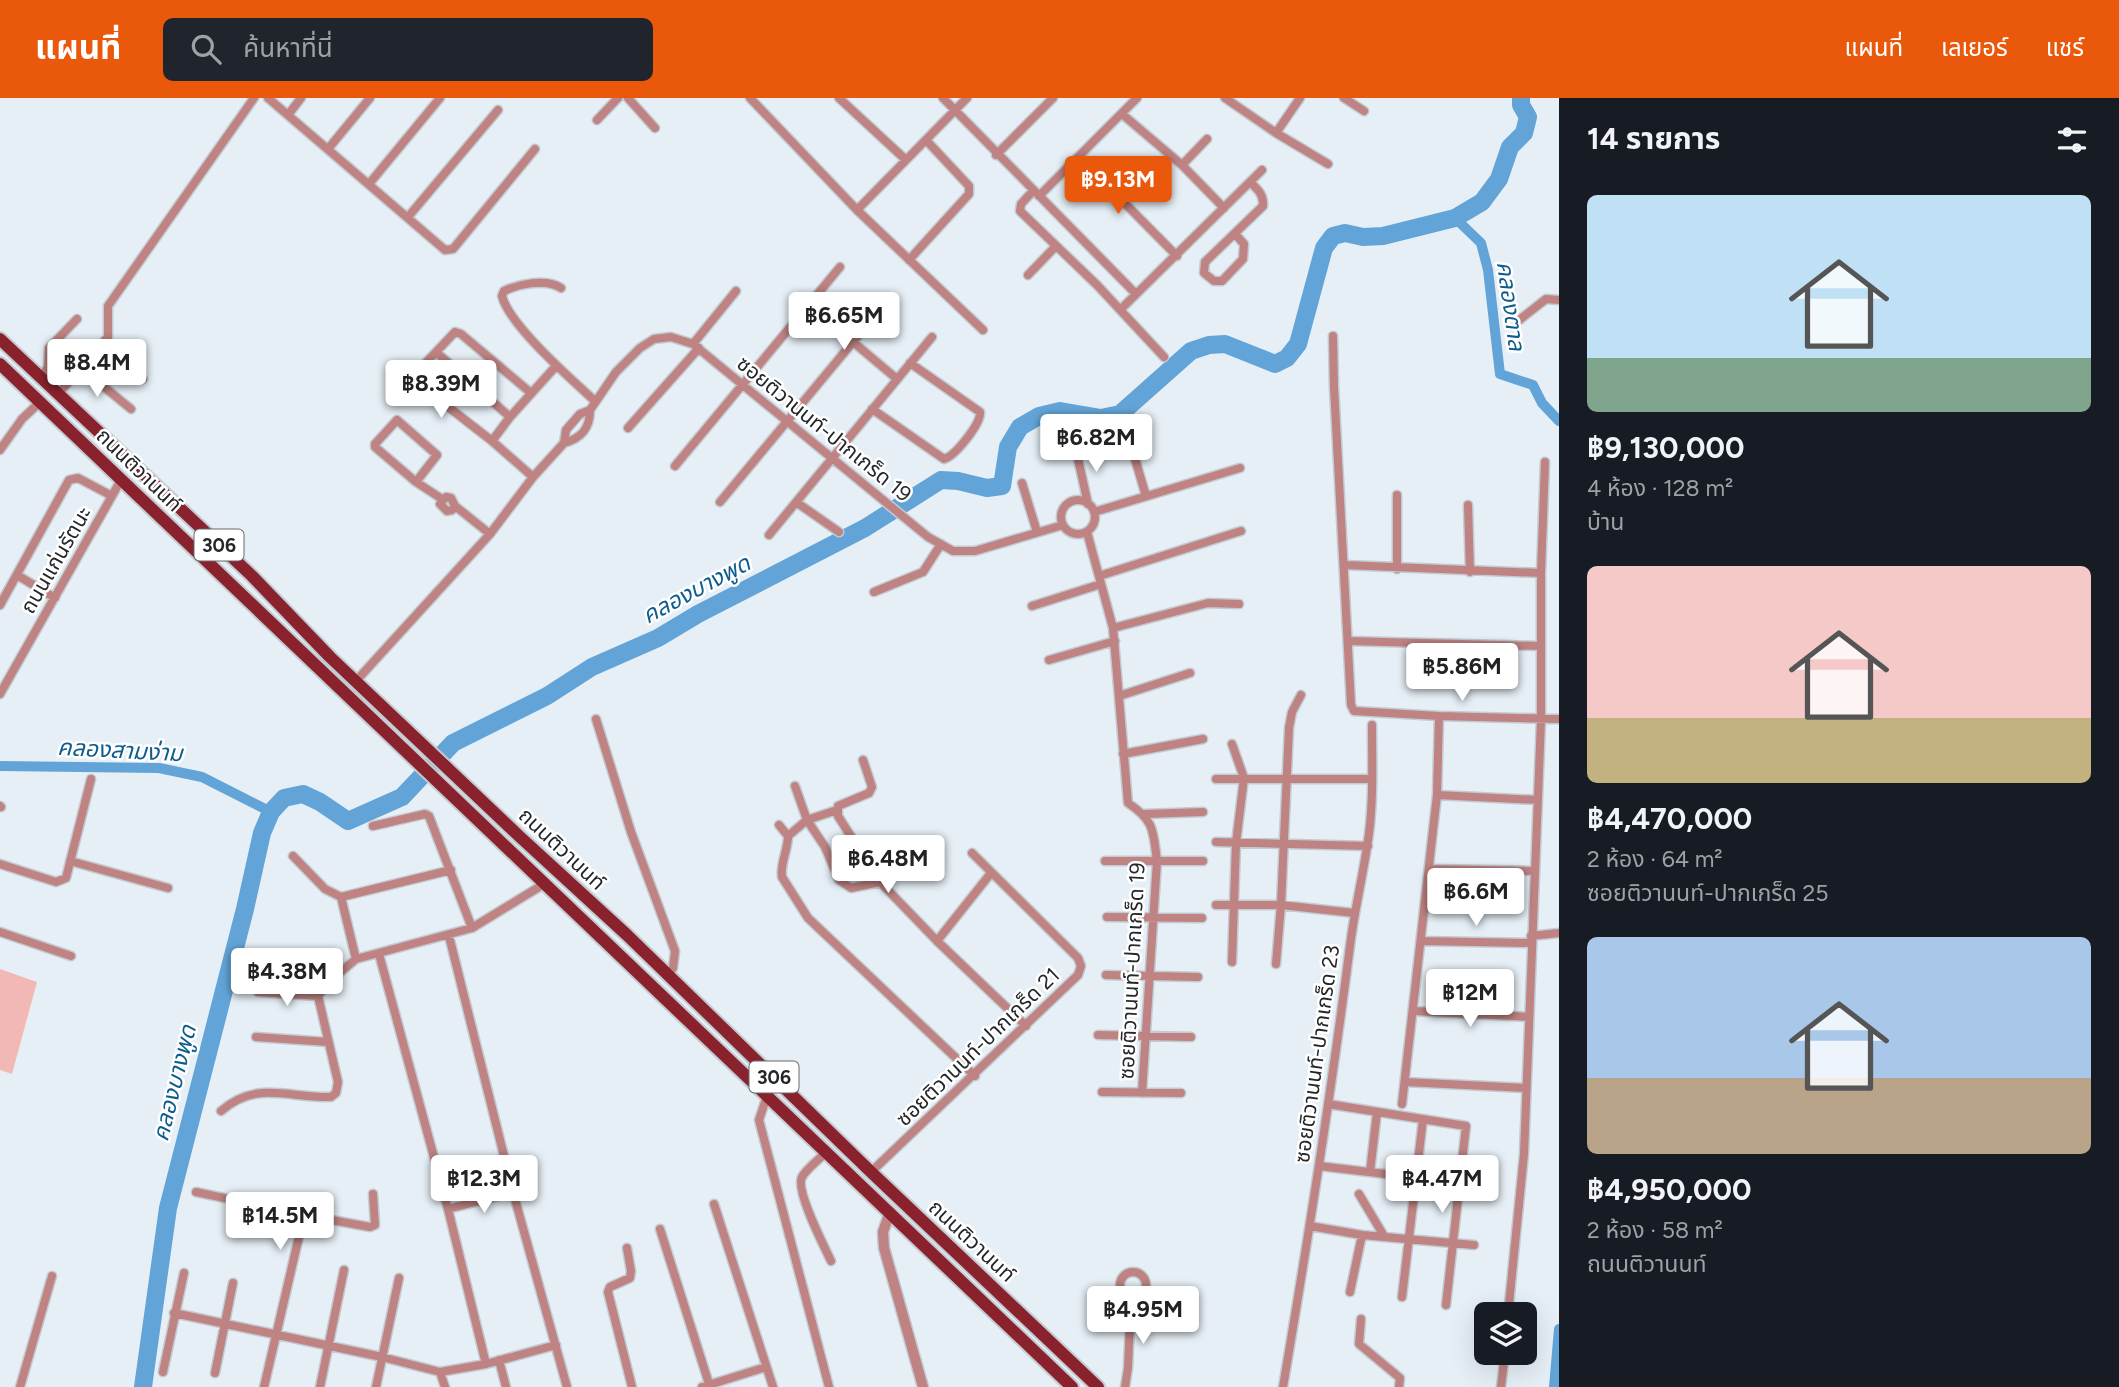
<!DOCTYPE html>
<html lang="th">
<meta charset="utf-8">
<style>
:root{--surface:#171b24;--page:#20242c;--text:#f1f3f6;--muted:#9ea1a6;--accent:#ea580c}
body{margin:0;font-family:Figtree,"Noto Sans Thai",sans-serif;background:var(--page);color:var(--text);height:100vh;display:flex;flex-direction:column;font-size:26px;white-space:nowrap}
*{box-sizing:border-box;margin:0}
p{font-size:23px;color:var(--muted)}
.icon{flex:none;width:38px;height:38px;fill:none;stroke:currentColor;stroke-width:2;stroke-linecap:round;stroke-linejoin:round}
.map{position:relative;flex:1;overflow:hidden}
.side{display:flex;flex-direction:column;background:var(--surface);width:560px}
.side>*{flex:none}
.fabs{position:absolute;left:1474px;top:1204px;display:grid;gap:14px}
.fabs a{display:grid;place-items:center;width:63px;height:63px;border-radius:10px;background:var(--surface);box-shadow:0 7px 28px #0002;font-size:35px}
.price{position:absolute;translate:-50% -60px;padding:0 16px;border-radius:7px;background:#fff;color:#222;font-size:23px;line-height:46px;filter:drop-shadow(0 2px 4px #0008)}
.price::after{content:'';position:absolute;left:50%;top:42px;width:21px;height:16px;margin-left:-10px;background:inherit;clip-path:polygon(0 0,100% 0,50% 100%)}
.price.selected{background:var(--accent);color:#fff}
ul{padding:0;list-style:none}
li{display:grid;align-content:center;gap:14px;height:371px;padding:0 28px}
li span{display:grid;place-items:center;height:217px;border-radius:10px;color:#555}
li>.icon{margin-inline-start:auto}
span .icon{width:126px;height:126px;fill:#fffc;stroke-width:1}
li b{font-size:30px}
h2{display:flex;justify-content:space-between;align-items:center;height:84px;padding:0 28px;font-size:30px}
header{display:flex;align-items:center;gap:42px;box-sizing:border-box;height:98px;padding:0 35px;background:var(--accent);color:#fff}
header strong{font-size:33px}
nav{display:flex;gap:38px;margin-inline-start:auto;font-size:24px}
.search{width:490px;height:63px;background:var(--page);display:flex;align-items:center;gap:18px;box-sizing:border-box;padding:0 24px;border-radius:10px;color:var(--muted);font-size:26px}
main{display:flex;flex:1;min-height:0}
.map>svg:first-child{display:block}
.green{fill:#f2b8b6}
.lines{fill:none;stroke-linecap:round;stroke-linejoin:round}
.canal{stroke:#62a4d7;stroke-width:10}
.river{stroke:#62a4d7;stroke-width:18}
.minor-casing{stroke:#c3cbd1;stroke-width:11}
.tertiary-casing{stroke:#c3cbd1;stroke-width:13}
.primary-casing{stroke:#c3cbd1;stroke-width:16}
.minor{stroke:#be8382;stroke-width:8}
.tertiary{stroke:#be8382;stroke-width:10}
.primary{stroke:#89222d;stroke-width:12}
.labels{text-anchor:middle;stroke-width:5;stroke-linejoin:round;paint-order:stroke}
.shield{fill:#fff;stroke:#66686a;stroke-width:2}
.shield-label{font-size:19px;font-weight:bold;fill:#24272a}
.street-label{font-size:21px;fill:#24272a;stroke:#fff}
.water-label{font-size:23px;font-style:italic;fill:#0e5d8d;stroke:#fff}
</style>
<header>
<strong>แผนที่</strong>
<div class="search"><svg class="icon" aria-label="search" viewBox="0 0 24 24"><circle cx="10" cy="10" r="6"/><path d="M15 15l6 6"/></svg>ค้นหาที่นี่</div>
<nav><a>แผนที่</a><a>เลเยอร์</a><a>แชร์</a></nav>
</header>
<main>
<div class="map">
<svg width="1559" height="1289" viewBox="0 0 1559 1289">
<rect width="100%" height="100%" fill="#e6eff6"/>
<path class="green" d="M0 871 37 884 12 976 0 972Z"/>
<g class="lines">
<path class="canal" d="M1455 120 1481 145 1488 172 1500 276 1533 287 1542 305 1559 323
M0 668 159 670 202 679 271 714
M1554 1289 1559 1231"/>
<path class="river" d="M143 1289 168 1110 245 811 262 735 271 714 284 700 303 696 320 704 348 723 402 699 453 645 547 598 592 569 658 540 698 516 865 430 941 382 958 383 987 390 1002 388 1008 349 1020 329 1039 318 1060 313 1101 320 1120 316 1191 253 1209 247 1225 246 1275 266 1287 260 1298 246 1324 150 1333 138 1345 135 1363 139 1383 138 1455 120 1482 104 1499 81 1510 49 1524 35 1528 19 1521 7V0"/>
<defs>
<path id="minor" d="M268 0 445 152 453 151 535 51
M628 0 655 30
M750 0 857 112 983 232
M839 0 906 62
M943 0 1136 196
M1225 0 1276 35 1328 66
M1344 0 1364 13
M1122 16 1182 67 1224 110
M288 17 301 0
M597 22 618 0
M1276 35 1300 0
M328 51 370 0
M996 57 1053 0
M1079 59 1177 158
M1182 67 1207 41
M369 86 440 0
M1033 93 1021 106 1020 113 1097 187 1164 259
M1039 98 1137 0
M857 112 967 0
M408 119 498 12
M1235 136 1244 146 1243 161 1222 183H1214L1204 175 1205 164 1263 108C1264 96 1257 91 1250 84
M909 162 969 96V88L926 42
M1028 177 1055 149
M561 190C546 180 519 186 504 193L502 198C509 227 572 282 595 303
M809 207 897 281
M1121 211 1262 72
M1518 223 1546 201 1559 202
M1333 238 1334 289 1351 607 1354 613 1439 618 1559 621
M102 246 143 281
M693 246 736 193
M436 254 510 319
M81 270 131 311
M41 280 48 269 49 250 77 221
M58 296 108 239V208L254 0
M872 311 944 361C955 358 981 326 980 314L910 265
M397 322 437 357 416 384 375 349V346Z
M628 330 699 250
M492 343 420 287 417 280 418 273 455 234 461 236 531 295
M564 345C582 340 590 330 590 312
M0 352 22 321 40 304
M1076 352 1088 406
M1133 354 1146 398
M675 368 840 169
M533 379 492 343 510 319 556 268
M416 384 442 401
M1022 385 1037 434
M1397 397V471
M1061 419a17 17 0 1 1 34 0a17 17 0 1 1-34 0Z
M720 404 887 203
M796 404 839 434
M1468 407 1470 474
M455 408 452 412 447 413 440 406 446 399 451 400 455 408 490 436
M1094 414 1240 370
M1087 434 1113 530 1128 705C1155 723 1153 733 1157 763L1142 995
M769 437 932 239
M1345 467 1541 475
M17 477 55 500
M1099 478 1241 433
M874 494 923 474 941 446
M0 507 69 382 78 380 112 398
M1032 508 1101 486
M1113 530 1208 505 1239 506
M1348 543 1540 548
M1049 562 1115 543
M356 583 490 436 533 379 564 345 566 332 580 316 590 312 616 274 640 250 654 241 671 239 693 246 928 439 953 453H975L1063 427
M0 596 121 382
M1119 598 1190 575
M596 621 631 734 675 853 673 870 667 878
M1232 646 1244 680 1236 745 1232 864
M1123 656 1203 641
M1216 681H1372
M795 688 807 722 825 749 839 782 851 790 880 784 838 718V708L869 695 872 689 863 662
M1437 697 1538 702
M0 708 1 709
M1145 716 1203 714
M779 727 788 738C788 752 780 765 782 779L808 820 975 978
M373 728 425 716 429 718 472 830
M788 738 807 722 837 712
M1216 744 1368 748
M293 758 325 791 341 799 451 772
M70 763 168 790
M1105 763H1203
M0 766 56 784 66 780 91 681
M1429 771 1535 773
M880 784 937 843 1026 928
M341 799 356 861
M1216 807H1281L1354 815
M1107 819 1202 820
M0 834 71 858
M449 838 513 1094 567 1289
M1531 838 1559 835
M937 843 991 775
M1421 843 1531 845
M379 856 448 1111 486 1266
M1276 866 1281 807 1289 630 1292 614 1301 597
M1106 877 1198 879
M258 894 318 898
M1413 913 1529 919
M1098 937 1191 939
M256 939 328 944
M1405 984 1526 990
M1102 994 1181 995
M767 998 759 1022 829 1289
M1328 1006 1466 1028 1446 1207
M1402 1006 1437 697 1439 618
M221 1013C257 982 287 1000 331 999L336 995 338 984 318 898 330 883 356 861 472 830 544 786
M826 1054C819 1062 807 1070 802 1079 795 1092 824 1148 831 1163
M1319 1068 1460 1085
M871 1074 1078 877 1081 868 1078 860 972 755
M1370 1074 1377 1014
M196 1094 304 1117
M1359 1096 1384 1138
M714 1106 773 1289
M448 1111 513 1094
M1310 1128 1362 1137 1474 1147
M660 1131 710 1289
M627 1150 631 1173 630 1180 610 1189 608 1194 632 1289
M1120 1187a13 13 0 1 1 26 0a13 13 0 1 1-26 0Z
M1350 1194 1362 1137
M1402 1199 1423 1021
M174 1215 382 1259 440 1274 486 1266 556 1247
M1508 1216 1524 1056 1541 622V475L1545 364
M1361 1221 1359 1246 1400 1280 1399 1289
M499 1262 506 1289
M163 1274 184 1175
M440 1274 445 1289
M215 1275 233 1185
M20 1289 52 1178
M264 1289 304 1117 370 1129 375 1127 373 1096
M320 1289 344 1172
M376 1289 399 1180
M702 1289 766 1269
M1125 1289 1128 1270 1131 1201
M1283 1289C1308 1142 1331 996 1350 848 1354 815 1362 782 1367 749 1374 709 1372 667 1372 627
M1501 1289 1505 1255"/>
<path id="tertiary" d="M890 1114 883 1134 884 1150 923 1289"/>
<path id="primary" d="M0 241 252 478 330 559 519 738 627 837 871 1074 1098 1289
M0 266 1072 1289"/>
</defs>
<use href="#minor" class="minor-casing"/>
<use href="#tertiary" class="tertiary-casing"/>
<use href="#primary" class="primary-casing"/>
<use href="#minor" class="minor"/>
<use href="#tertiary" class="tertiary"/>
<use href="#primary" class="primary"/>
</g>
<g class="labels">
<g class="shield">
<rect x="194.5" y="431.5" width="49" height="31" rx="5"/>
<rect x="749.5" y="963.5" width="49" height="31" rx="5"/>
</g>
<g class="shield-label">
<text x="219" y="454">306</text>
<text x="774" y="986">306</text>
</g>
<g class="street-label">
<text transform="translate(824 331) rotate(39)" y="7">ซอยติวานนท์-ปากเกร็ด 19</text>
<text transform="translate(139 372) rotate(44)" y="7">ถนนติวานนท์</text>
<text transform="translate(56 462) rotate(-60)" y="7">ถนนแก่นรัตนะ</text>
<text transform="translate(562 751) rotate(43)" y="7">ถนนติวานนท์</text>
<text transform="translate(1132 873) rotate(-87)" y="7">ซอยติวานนท์-ปากเกร็ด 19</text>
<text transform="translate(978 949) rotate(-44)" y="7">ซอยติวานนท์-ปากเกร็ด 21</text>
<text transform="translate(1317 956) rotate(-82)" y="7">ซอยติวานนท์-ปากเกร็ด 23</text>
<text transform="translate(972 1143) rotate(43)" y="7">ถนนติวานนท์</text>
</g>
<g class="water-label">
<text transform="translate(1511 208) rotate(82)" y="8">คลองตาล</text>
<text transform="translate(696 491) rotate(-28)" y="8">คลองบางพูด</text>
<text transform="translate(120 652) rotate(3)" y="8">คลองสามง่าม</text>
<text transform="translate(174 985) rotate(-76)" y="8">คลองบางพูด</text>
</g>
</g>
</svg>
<div class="fabs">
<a><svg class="icon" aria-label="layers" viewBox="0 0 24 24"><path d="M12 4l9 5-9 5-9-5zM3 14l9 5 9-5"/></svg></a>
</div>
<b class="price selected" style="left:1118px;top:118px">฿9.13M</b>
<b class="price" style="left:844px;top:254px">฿6.65M</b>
<b class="price" style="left:97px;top:301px">฿8.4M</b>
<b class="price" style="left:441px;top:322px">฿8.39M</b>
<b class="price" style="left:1096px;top:376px">฿6.82M</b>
<b class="price" style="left:1462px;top:605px">฿5.86M</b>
<b class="price" style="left:888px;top:797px">฿6.48M</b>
<b class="price" style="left:1476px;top:830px">฿6.6M</b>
<b class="price" style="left:287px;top:910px">฿4.38M</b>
<b class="price" style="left:1470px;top:931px">฿12M</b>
<b class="price" style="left:484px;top:1117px">฿12.3M</b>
<b class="price" style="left:1442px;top:1117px">฿4.47M</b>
<b class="price" style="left:280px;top:1154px">฿14.5M</b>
<b class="price" style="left:1143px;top:1248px">฿4.95M</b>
</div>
<section class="side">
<h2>14 รายการ<svg class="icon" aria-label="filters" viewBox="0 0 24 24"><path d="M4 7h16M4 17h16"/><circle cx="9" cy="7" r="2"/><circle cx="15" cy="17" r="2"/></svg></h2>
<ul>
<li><span style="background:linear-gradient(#bfe0f5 75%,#7fa58c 0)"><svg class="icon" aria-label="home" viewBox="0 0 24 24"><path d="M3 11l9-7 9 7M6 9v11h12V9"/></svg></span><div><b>฿9,130,000</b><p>4 ห้อง · 128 m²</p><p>บ้าน</p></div></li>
<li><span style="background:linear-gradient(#f6c9c9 70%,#c2b280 0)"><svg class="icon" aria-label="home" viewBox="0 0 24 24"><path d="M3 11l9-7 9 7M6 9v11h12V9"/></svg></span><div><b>฿4,470,000</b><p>2 ห้อง · 64 m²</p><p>ซอยติวานนท์-ปากเกร็ด 25</p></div></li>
<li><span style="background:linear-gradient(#a9c7e8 65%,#b9a48a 0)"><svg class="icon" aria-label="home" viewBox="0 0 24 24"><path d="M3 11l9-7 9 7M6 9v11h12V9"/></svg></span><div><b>฿4,950,000</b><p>2 ห้อง · 58 m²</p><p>ถนนติวานนท์</p></div></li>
</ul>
</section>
</main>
